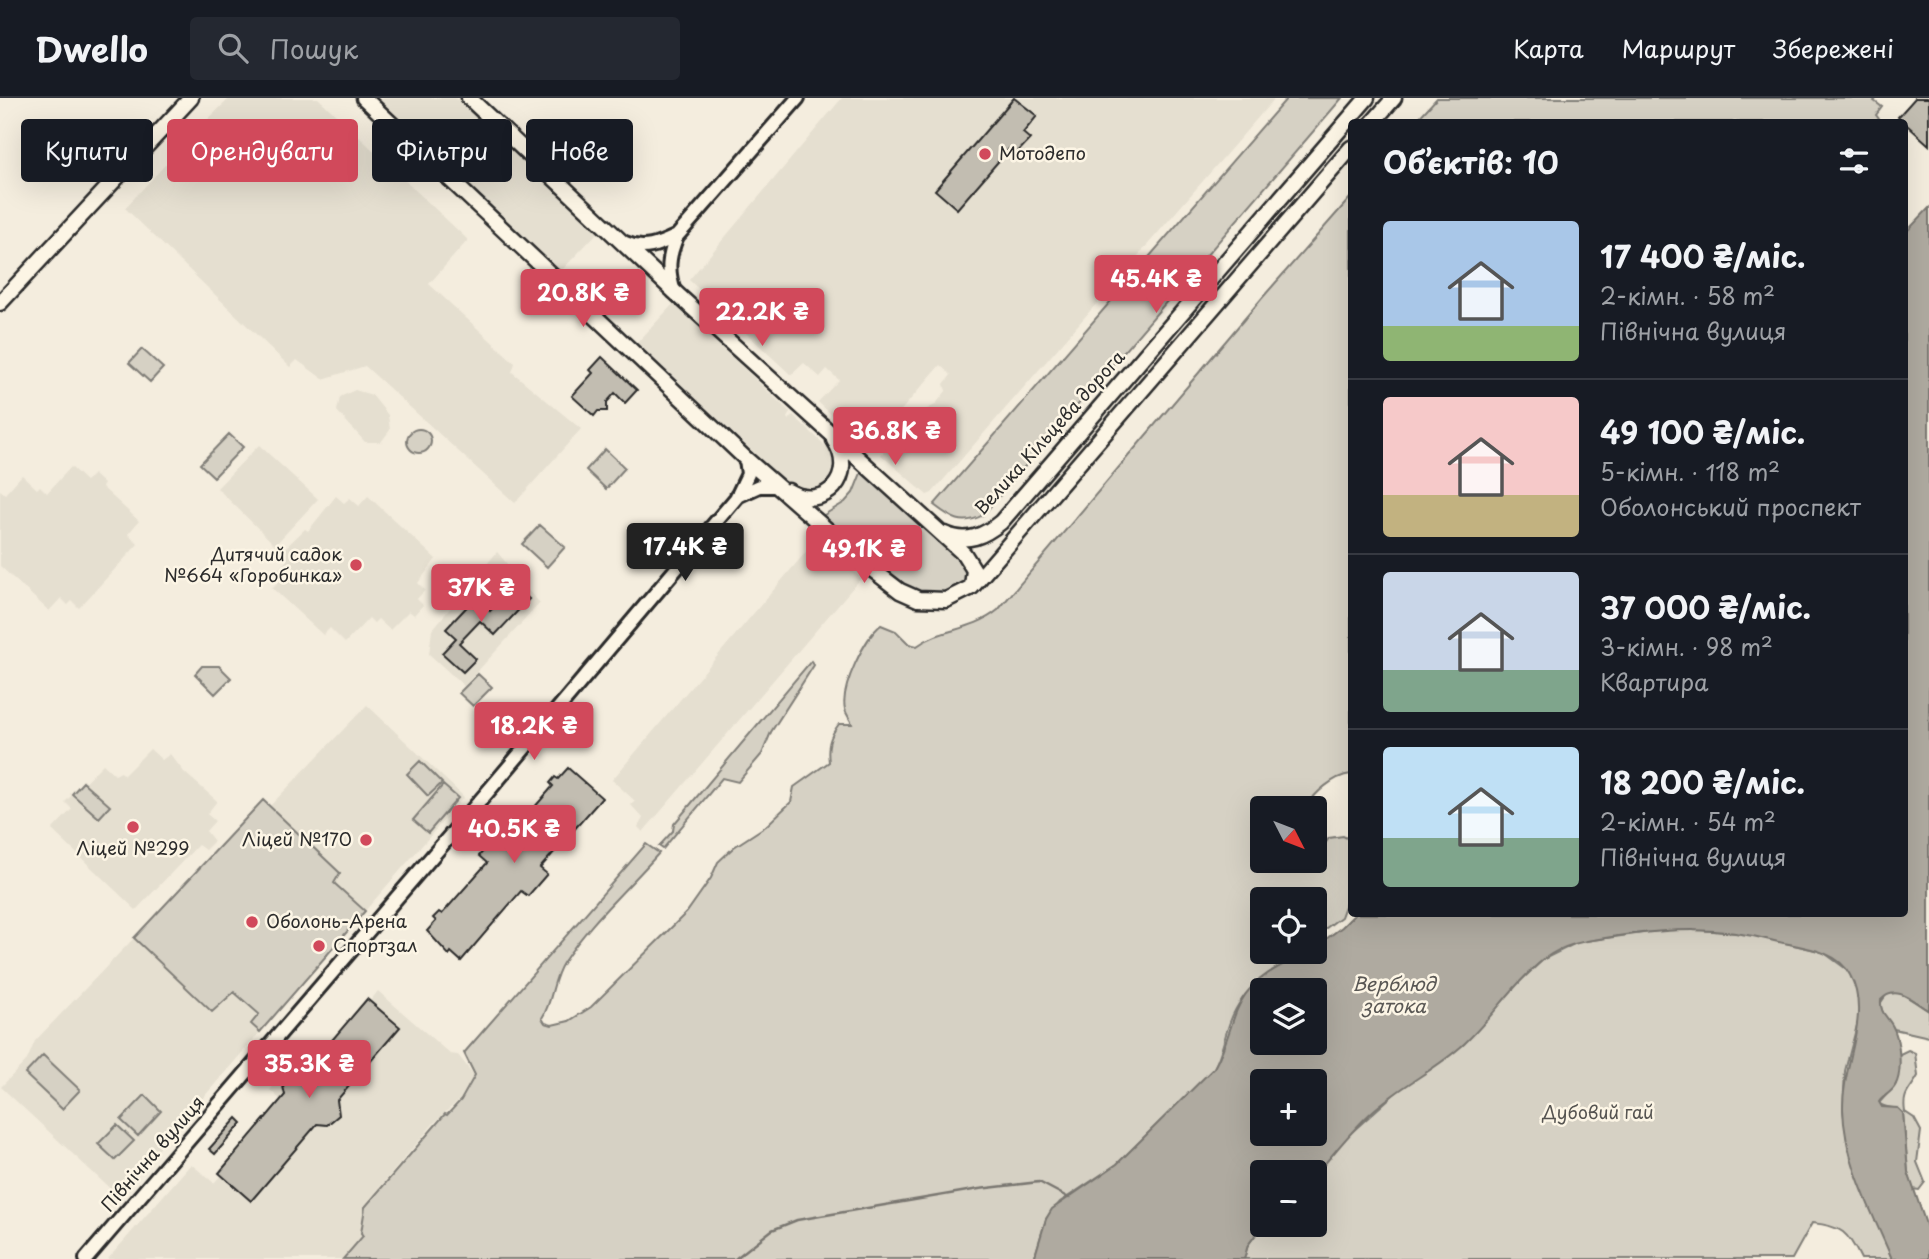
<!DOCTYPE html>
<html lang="uk">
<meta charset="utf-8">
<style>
:root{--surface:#171b24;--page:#242831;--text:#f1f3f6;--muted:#9ea1a6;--line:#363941;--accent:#d1495b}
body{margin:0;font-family:"Playpen Sans",sans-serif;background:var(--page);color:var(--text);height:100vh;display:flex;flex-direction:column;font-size:26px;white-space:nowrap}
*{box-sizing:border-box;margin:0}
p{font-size:23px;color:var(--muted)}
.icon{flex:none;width:38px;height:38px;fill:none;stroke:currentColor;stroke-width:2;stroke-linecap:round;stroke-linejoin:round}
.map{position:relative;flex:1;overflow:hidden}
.side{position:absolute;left:1348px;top:21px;width:560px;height:798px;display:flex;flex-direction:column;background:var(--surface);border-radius:7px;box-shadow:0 7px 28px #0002}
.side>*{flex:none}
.banner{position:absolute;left:21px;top:21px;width:665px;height:63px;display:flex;gap:14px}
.needle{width:46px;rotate:132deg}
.buttons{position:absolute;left:1250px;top:698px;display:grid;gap:14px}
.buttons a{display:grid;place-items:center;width:77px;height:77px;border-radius:7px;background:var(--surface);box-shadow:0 7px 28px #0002;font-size:35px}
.price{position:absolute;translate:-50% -60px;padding:0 16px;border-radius:7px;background:var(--accent);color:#fff;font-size:23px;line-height:46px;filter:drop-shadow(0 2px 4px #0008)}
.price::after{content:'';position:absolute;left:50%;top:42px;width:21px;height:16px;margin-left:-10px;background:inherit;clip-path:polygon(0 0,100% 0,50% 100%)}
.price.selected{background:#222;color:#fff}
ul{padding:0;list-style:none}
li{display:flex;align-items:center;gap:21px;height:175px;padding:0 35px}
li+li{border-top:2px solid var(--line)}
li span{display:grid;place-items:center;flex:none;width:196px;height:140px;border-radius:7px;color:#555}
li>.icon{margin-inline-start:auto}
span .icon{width:84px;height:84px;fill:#fffc;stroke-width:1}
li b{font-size:30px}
h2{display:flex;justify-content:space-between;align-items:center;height:84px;padding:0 35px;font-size:30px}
.pill{padding:0 24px;border-radius:7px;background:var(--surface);box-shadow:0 7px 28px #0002;font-size:24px;line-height:63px}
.pill.selected{background:var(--accent);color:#fff}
header{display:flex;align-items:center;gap:42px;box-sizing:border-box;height:98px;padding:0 35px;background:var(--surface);border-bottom:2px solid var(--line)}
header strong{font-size:33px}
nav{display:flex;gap:38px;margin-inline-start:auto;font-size:24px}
.search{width:490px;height:63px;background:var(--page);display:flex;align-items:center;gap:18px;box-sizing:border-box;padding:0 24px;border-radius:7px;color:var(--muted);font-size:26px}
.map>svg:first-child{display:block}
.built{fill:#e5dfd0}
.green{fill:#d6d1c4;stroke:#807e78;stroke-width:2}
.water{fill:#afaaa0;stroke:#7a7771;stroke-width:2;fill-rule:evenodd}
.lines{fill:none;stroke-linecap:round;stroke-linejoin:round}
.stream{stroke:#7a7771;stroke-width:2.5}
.building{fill:#c2bdb1;stroke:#2b2b2b;stroke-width:2}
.tertiary-casing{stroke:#2b2b2b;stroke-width:18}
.secondary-casing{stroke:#2b2b2b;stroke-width:19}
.tertiary{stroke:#fcf5e5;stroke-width:12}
.secondary{stroke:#fcf5e5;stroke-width:14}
.poi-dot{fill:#d1495b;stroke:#fcf5e5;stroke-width:2.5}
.labels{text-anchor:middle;stroke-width:5;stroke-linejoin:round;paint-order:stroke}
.poi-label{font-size:18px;fill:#2b2b2b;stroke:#fcf5e5;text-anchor:start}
.street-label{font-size:18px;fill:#2b2b2b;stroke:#fcf5e5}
.park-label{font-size:18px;fill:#565451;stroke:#fcf5e5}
.water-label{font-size:19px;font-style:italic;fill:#595754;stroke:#fcf5e5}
</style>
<header>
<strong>Dwello</strong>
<div class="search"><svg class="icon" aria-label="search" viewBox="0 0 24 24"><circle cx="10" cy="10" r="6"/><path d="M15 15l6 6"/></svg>Пошук</div>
<nav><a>Карта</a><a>Маршрут</a><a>Збережені</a></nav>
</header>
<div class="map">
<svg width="1929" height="1161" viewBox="0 0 1929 1161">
<rect width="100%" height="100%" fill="#f4edde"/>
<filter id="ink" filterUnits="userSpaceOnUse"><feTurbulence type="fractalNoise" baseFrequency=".0143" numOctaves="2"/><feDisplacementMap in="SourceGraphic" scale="14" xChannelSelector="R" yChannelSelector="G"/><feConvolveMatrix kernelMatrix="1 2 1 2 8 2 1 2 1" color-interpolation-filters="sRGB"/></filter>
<g filter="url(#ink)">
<path class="built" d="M230 0H318L468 142 429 186 515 265 512 274 581 331 515 405 365 268 323 281 297 262 290 269 125 110 201 28Z
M383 0H456L599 133 561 173 379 3Z
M842 0H1275L932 395 927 397 881 357 915 317 935 307 946 293 944 286 951 277 940 267 868 351 818 304 839 282 827 271 820 279 804 265 791 277 689 182Z
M674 205 790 314 787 320 789 322 793 317 831 353 836 358 838 372 826 394 795 393 637 245Z
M355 292 372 297 388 317 390 332 381 344H365L337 313 340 299Z
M259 347 318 401 275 447 217 390Z
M71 369 86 383 93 376 104 386 102 389 139 423 128 436 138 446 79 510 72 503 68 507 61 500 49 513 0 468V392L5 396 22 377 37 391 40 388 47 395Z
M336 398 344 405 350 400 359 408 368 398 436 461 418 485 425 492 417 501 423 507 414 517 409 513 390 532 378 521 374 525 369 520 345 545 330 530 323 537 272 490 283 479 277 473 287 462 280 455 305 431 308 433Z
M816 442 861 480 643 734 638 729 643 720 631 707 635 703 612 682Z
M497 454 519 480 518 482 540 505 464 588 429 556 432 532Z
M367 607 464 699 365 813 334 785 340 775 269 709Z
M150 651 162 662 170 656 184 674 217 703 207 716 215 723 206 733 214 743 205 752 198 747 136 812 52 732 72 711 65 704 103 666 115 677 121 674 124 677Z
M134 840 212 914 234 894 259 917 251 926 260 934 118 1098 1 989 27 962 35 943Z
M378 893 450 956 458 957 474 977 460 1001 434 1025 364 1108 360 1134 363 1137 342 1161H108L191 1066 214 1085 221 1077 219 1075 281 1002 270 992 298 960 309 969 367 901 370 903Z"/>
<path class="green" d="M1287 0H1342L983 417C962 429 951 420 934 407Z
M1437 0H1877L1874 3 1882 9 1876 17 1879 21 1875 24H1415Z
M1351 99V676C1333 678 1315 695 1305 710H1262V763H1298L1300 768 1309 769 1329 740 1343 738 1351 742V791L1341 819 1314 839V802H1262V854H1309C1275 871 1244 886 1230 924 1224 940 1222 955 1214 970L1117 1066 1060 1104 1046 1121 1034 1161H343L363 1138 361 1135 365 1109 445 1016 447 1017 461 1002 475 977 464 955 646 746 659 755C627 791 589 825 563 865 552 882 553 903 542 920L545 925 552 927 569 923 591 909 687 814 711 780 718 764 734 749 766 728 791 704 794 689 829 664C827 649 829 639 839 626H852C850 620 846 617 845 611 840 590 865 539 881 527L896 533 909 546 917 548C941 530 971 534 998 512L1263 199Z
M142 251 163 270 150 284 129 265Z
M407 343a12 12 0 1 1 24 0a12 12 0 1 1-24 0Z
M229 336 243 349 214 379 200 366Z
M605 351 625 370 606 391 586 372Z
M863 370 894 402 964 461 969 481C929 531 851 446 819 420L845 404 853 395Z
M540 427 565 449 547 469 522 446Z
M811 563 814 567 771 634 762 656 738 684 722 680 663 751 659 748 673 733 674 726Z
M202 568H219L231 580 215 596 195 576Z
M478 576 492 589 473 608 459 595Z
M420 663 442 685 428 698 407 676Z
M83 684 110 708 99 720 72 696Z
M443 687 458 700 428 735 413 722Z
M263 702 340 775 334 785 365 813 260 934 251 926 259 916 234 894 212 914 134 840Z
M1679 830 1748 836 1823 854 1849 873 1858 892 1860 916 1845 973 1843 1012 1848 1049 1892 1161H1861C1848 1134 1842 1128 1812 1125L1792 1161H1244L1248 1147 1263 1127H1314V1078L1342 1043 1403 988 1464 946 1516 887 1544 861 1578 844Z
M1894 894 1901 895 1929 913V939L1894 931 1884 918 1880 906 1886 897Z
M1908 952 1915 955 1918 978C1910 993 1902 995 1905 1014L1914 1020 1921 1033 1917 1064 1925 1084 1919 1092 1913 1091 1908 1074 1903 1015C1895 1007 1885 1012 1879 1005L1896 986 1898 957Z
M43 957 80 992 62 1011 25 976Z
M145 997 161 1013 138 1038 121 1022Z
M117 1027 134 1043 115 1062 98 1046Z"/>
<path class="water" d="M1929 110V913C1914 904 1896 885 1881 902 1880 915 1886 917 1892 927 1900 940 1903 975 1895 988 1891 995 1883 998 1879 1004L1882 1009 1898 1010 1903 1015 1908 1074 1929 1135V1161H1892C1872 1114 1844 1062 1843 1011 1842 965 1872 918 1850 877 1837 850 1796 849 1770 842 1719 828 1671 831 1618 838 1591 842 1566 844 1544 861 1513 886 1492 920 1464 946 1437 971 1402 987 1374 1012 1351 1032 1334 1056 1314 1078V1074H1262L1263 1127 1248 1147 1244 1161H1034L1046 1121 1052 1111 1117 1066 1214 970C1240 923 1226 896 1284 866 1294 862 1304 854 1314 854V850L1342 829 1355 816H1904V140L1908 132ZM1262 892H1314V945H1262ZM1262 984H1314V1036H1262Z"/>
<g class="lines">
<path class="stream" d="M735 1161 772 1132 797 1122 979 1091 1039 1084 1069 1100"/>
</g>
<path class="building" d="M1014 0 1037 18 1023 35 1030 41 1015 57 1009 51 957 111 935 92Z
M1915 0H1929V47L1898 19Z
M602 259 637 292 625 305 615 295 607 304V313H598L594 318 572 298 593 275 590 272Z
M514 487 529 501 495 537 480 523 459 545 476 561 463 574 442 555 456 540 446 531 476 499 490 513Z
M568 670 602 700 540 770 547 776 528 798 521 793 461 863 451 854 449 857 427 833 436 823 433 820 439 814 442 816 487 765 479 758 499 734 507 741 553 688 550 685 555 679 558 681Z
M367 901 400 929 337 1002 339 1017 327 1027 317 1026 251 1103 219 1075 285 997 282 984 293 973 305 974Z
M237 1020 242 1025 215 1056 209 1051Z"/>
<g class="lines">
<defs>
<path id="tertiary" d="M625 145C644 154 660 146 677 138
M674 194C667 172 668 159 677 138L798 0
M737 398 759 388H777
M86 1161 485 697 737 399 748 376 746 361"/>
<path id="secondary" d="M364 0 746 361 873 472 900 493 918 501 946 502 972 489 1351 50
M469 0 678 197 964 456 974 472 972 488
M1373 24 1394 0
M0 205 191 0
M788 393C825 415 858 377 834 342
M945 436C967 446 984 438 1001 424L1367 0"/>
</defs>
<use href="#tertiary" class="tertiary-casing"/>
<use href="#secondary" class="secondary-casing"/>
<use href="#tertiary" class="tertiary"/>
<use href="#secondary" class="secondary"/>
</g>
</g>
<g class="poi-dot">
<circle cx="985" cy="56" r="7"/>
<circle cx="356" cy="467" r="7"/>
<circle cx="133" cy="729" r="7"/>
<circle cx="366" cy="742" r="7"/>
<circle cx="252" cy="824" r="7"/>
<circle cx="319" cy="848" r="7"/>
</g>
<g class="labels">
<g class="poi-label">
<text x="999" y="62">Мотодепо</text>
<text x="342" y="463" text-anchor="end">Дитячий садок<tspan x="342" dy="21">№664 «Горобинка»</tspan></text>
<text x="352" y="748" text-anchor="end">Ліцей №170</text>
<text x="133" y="757" text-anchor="middle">Ліцей №299</text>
<text x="266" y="830">Оболонь-Арена</text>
<text x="333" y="854">Спортзал</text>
</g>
<g class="street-label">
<text transform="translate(1050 335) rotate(-48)" y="6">Велика Кільцева дорога</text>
<text transform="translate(153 1056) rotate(-49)" y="6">Північна вулиця</text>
</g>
<g class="park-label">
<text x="1598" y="1021">Дубовий гай</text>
</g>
<g class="water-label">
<text x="1394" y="893">Верблюд<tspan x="1394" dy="22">затока</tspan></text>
</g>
</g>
</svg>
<div class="buttons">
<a><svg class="needle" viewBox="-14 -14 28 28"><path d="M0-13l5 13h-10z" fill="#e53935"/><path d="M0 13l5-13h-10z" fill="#9ea1a6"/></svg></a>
<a><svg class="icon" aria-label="locate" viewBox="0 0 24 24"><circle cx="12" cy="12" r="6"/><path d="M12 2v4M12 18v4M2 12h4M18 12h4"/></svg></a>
<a><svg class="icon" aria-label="layers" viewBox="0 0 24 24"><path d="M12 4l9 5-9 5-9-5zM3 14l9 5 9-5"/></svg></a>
<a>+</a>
<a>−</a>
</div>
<b class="price" style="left:1156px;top:217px">45.4K ₴</b>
<b class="price" style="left:583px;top:231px">20.8K ₴</b>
<b class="price" style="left:762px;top:250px">22.2K ₴</b>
<b class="price" style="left:895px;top:369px">36.8K ₴</b>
<b class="price selected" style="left:685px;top:485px">17.4K ₴</b>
<b class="price" style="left:864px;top:487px">49.1K ₴</b>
<b class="price" style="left:481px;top:526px">37K ₴</b>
<b class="price" style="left:534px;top:664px">18.2K ₴</b>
<b class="price" style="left:514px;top:767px">40.5K ₴</b>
<b class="price" style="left:309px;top:1002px">35.3K ₴</b>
<div class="banner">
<a class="pill">Купити</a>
<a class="pill selected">Орендувати</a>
<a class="pill">Фільтри</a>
<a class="pill">Нове</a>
</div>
<section class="side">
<h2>Об’єктів: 10<svg class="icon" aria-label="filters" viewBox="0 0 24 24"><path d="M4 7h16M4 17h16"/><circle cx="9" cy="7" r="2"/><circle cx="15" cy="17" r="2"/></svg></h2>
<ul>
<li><span style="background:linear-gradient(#a9c7e8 75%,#8fb573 0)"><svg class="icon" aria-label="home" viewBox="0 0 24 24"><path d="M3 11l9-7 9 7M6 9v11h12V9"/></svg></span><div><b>17 400 ₴/міс.</b><p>2-кімн. · 58 m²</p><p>Північна вулиця</p></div></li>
<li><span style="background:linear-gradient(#f6c9c9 70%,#c2b280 0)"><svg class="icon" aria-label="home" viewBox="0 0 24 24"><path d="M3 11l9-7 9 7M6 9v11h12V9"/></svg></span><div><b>49 100 ₴/міс.</b><p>5-кімн. · 118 m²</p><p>Оболонський проспект</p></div></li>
<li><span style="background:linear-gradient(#c9d6e8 70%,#7fa58c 0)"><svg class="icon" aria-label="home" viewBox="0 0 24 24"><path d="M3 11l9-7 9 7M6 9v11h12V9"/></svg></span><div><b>37 000 ₴/міс.</b><p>3-кімн. · 98 m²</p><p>Квартира</p></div></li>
<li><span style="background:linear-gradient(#bfe0f5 65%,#7fa58c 0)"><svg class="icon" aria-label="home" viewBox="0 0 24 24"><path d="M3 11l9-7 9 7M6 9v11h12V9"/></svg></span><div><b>18 200 ₴/міс.</b><p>2-кімн. · 54 m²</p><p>Північна вулиця</p></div></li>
</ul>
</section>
</div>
